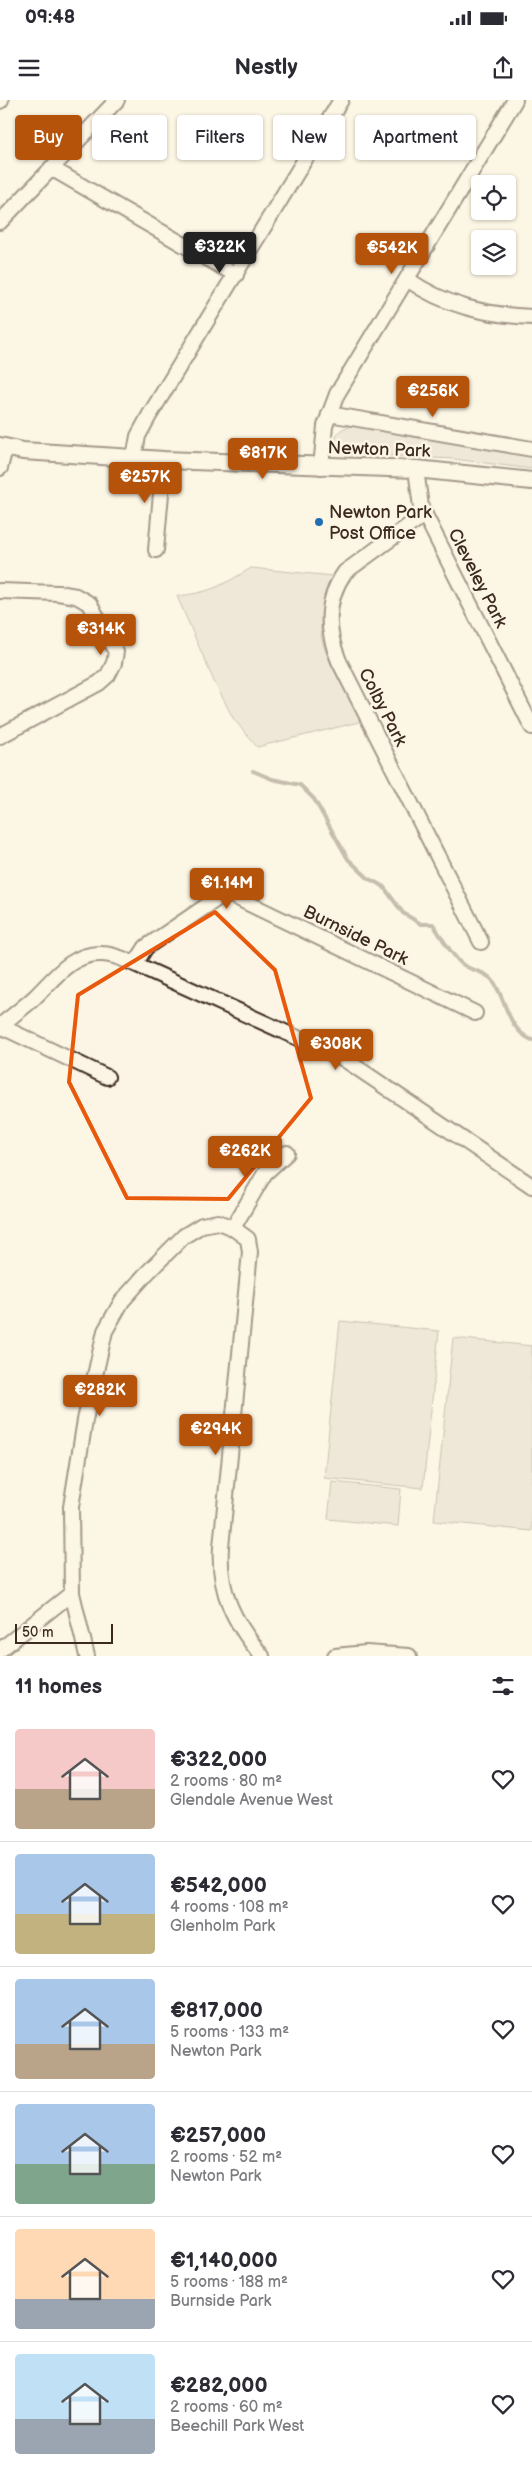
<!DOCTYPE html>
<meta charset="utf-8">
<style>
:root{--surface:#fff;--page:#f2f2f3;--text:#2b2b33;--muted:#7c7c81;--line:#e1e1e2;--accent:#b45309}
body{margin:0;font-family:"Balsamiq Sans",sans-serif;background:var(--page);color:var(--text);height:100vh;display:flex;flex-direction:column;font-size:19px;white-space:nowrap}
*{box-sizing:border-box;margin:0}
p{font-size:16px;color:var(--muted)}
.icon{flex:none;width:28px;height:28px;fill:none;stroke:currentColor;stroke-width:2;stroke-linecap:round;stroke-linejoin:round}
.map{position:relative;height:1556px;overflow:hidden}
.drawer{display:flex;flex-direction:column;background:var(--surface);flex:1}
.drawer>*{flex:none}
.guide{position:absolute;left:15px;top:15px;width:502px;height:45px;display:flex;gap:10px}
.buttons{position:absolute;left:471px;top:75px;display:grid;gap:10px}
.buttons a{display:grid;place-items:center;width:45px;height:45px;border-radius:5px;background:var(--surface);box-shadow:0 1px 4px #0004;font-size:25px}
.scale{position:absolute;left:15px;bottom:12px;width:98px;box-sizing:border-box;padding-left:5px;border:2px solid #3b2a1e;border-top:0;font-size:14px;line-height:18px;white-space:nowrap;color:#3b2a1e;-webkit-text-stroke:4px #fcf5e5;paint-order:stroke}
.price{position:absolute;translate:-50% -42px;padding:0 11px;border-radius:5px;background:var(--accent);color:#fff;font-size:16px;line-height:32px;filter:drop-shadow(0 1px 2px #0008)}
.price::after{content:'';position:absolute;left:50%;top:30px;width:15px;height:11px;margin-left:-8px;background:inherit;clip-path:polygon(0 0,100% 0,50% 100%)}
.price.active{background:#222;color:#fff}
ul{padding:0;list-style:none}
li{display:flex;align-items:center;gap:15px;height:125px;padding:0 15px}
li+li{border-top:1px solid var(--line)}
li span{display:grid;place-items:center;flex:none;width:140px;height:100px;border-radius:5px;color:#555}
li>.icon{margin-inline-start:auto}
span .icon{width:60px;height:60px;fill:#fffc;stroke-width:1}
li b{font-size:21px}
h2{display:flex;justify-content:space-between;align-items:center;height:60px;padding:0 15px;font-size:21px}
.tag{padding:0 18px;border-radius:5px;background:var(--surface);box-shadow:0 1px 4px #0004;font-size:18px;line-height:45px}
.tag.active{background:var(--accent);color:#fff}
.status{display:flex;justify-content:space-between;align-items:center;height:35px;padding:0 25px;background:var(--surface);direction:ltr}
.status svg{height:14px;fill:currentColor}
header{display:flex;justify-content:space-between;align-items:center;height:65px;padding:0 15px;background:var(--surface);font-size:22px;font-weight:600}
.map>svg:first-child{display:block}
.green{fill:#e0d8c8;stroke:#8e8173}
.lines{fill:none;stroke-linecap:round;stroke-linejoin:round}
.stream{stroke:#85796b;stroke-width:4}
.minor-casing{stroke:#3b2a1e;stroke-width:18}
.tertiary-casing{stroke:#3b2a1e;stroke-width:20}
.minor{stroke:#fcf5e5;stroke-width:14}
.tertiary{stroke:#fcf5e5;stroke-width:16}
.marked{fill:none;stroke:#e8590c;stroke-width:4;stroke-linejoin:round}
.poi-dot{fill:#1f6fb2;stroke:#fcf5e5;stroke-width:2}
.labels{text-anchor:middle;stroke-width:5;stroke-linejoin:round;paint-order:stroke}
.street-label{font-size:18px;fill:#3b2a1e;stroke:#fcf5e5}
.poi-label{font-size:18px;fill:#3b2a1e;stroke:#fcf5e5;text-anchor:start}
</style>
<div class="status"><b>09:48</b><svg viewBox="0 0 49 12"><path d="M0 12V9h3v3zM5 12V6h3v6zM10 12V3h3v9zM15 12V0h3v12zM26 1h20v11H26zM47 4h2v5h-2z"/></svg></div>
<header><svg class="icon" aria-label="menu" viewBox="0 0 24 24"><path d="M4 6h16M4 12h16M4 18h16"/></svg>Nestly<svg class="icon" aria-label="share" viewBox="0 0 24 24"><path d="M12 15V3M7 8l5-5 5 5M5 13v7h14v-7"/></svg></header>
<div class="map">
<svg width="532" height="1556" viewBox="0 0 532 1556">
<rect width="100%" height="100%" fill="#fcf5e5"/>
<filter id="ink" filterUnits="userSpaceOnUse"><feTurbulence type="fractalNoise" baseFrequency=".02" numOctaves="2"/><feDisplacementMap in="SourceGraphic" scale="10" xChannelSelector="R" yChannelSelector="G"/><feConvolveMatrix kernelMatrix="1 2 1 2 8 2 1 2 1" color-interpolation-filters="sRGB"/></filter>
<g filter="url(#ink)">
<path class="green" d="M350 324 532 355V369L454 359 377 355H346L341 353 335 340C338 331 340 329 349 327Z
M251 468 333 476C326 494 320 513 321 533 322 554 351 603 363 621L257 647 233 618 213 579 177 496C210 493 223 485 251 468Z
M340 1221 439 1231 423 1388 324 1378Z
M453 1238 532 1246V1431L434 1421Z
M332 1382 401 1389 398 1426 328 1419Z"/>
<g class="lines">
<path class="stream" d="M253 671 272 679 300 685 314 699 348 759 369 779 383 786 403 813 421 824H433C440 835 453 857 462 864 471 871 487 872 493 881 507 901 507 929 532 940"/>
<defs>
<path id="minor" d="M0 1 1 0
M51 68 236 175
M0 122 117 0
M407 179C445 206 486 215 532 217
M329 314 532 349
M134 358 138 336 149 316 341 0
M321 367 325 326 337 294 515 0
M0 368 5 348
M416 369 421 407 532 627
M425 414 345 472C325 500 326 530 339 561L481 842
M156 450 164 360
M0 491 58 493 76 496 90 504 116 552 114 563 108 575 99 583 0 636
M135 864 344 959 532 1086
M1 925C12 916 23 908 34 898 53 880 72 852 102 854 114 854 125 860 135 864L146 847 218 798 227 795 233 796 475 913
M0 926 107 977
M233 1128 265 1073 287 1053
M0 1550 72 1493
M87 1556 72 1493 71 1407 85 1320 105 1231 122 1201 146 1174 184 1136 202 1125 218 1122 233 1128 248 1139 250 1152 221 1447C218 1492 234 1522 262 1556
M335 1556 366 1553 409 1556"/>
<path id="tertiary" d="M0 346 23 351 164 360 416 369 532 381"/>
</defs>
<use href="#minor" class="minor-casing"/>
<use href="#tertiary" class="tertiary-casing"/>
<use href="#minor" class="minor"/>
<use href="#tertiary" class="tertiary"/>
</g>
</g>
<path d="M0 0H532V1556H0ZM215 812 275 870 311 998 228 1099 127 1098 69 982 78 895Z" fill="#fcf5e5" fill-opacity=".55" fill-rule="evenodd"/>
<path class="marked" d="M215 812 275 870 311 998 228 1099 127 1098 69 982 78 895Z"/>
<circle class="poi-dot" cx="319" cy="422" r="5"/>
<g class="labels">
<g class="street-label">
<text transform="translate(379 349) rotate(2)" y="6">Newton Park</text>
<text transform="translate(478 478) rotate(63)" y="6">Cleveley Park</text>
<text transform="translate(383 607) rotate(63)" y="6">Colby Park</text>
<text transform="translate(356 835) rotate(26)" y="6">Burnside Park</text>
</g>
<g class="poi-label">
<text x="329" y="418">Newton Park<tspan x="329" dy="21">Post Office</tspan></text>
</g>
</g>
</svg>
<div class="buttons">
<a><svg class="icon" aria-label="locate" viewBox="0 0 24 24"><circle cx="12" cy="12" r="6"/><path d="M12 2v4M12 18v4M2 12h4M18 12h4"/></svg></a>
<a><svg class="icon" aria-label="layers" viewBox="0 0 24 24"><path d="M12 4l9 5-9 5-9-5zM3 14l9 5 9-5"/></svg></a>
</div>
<div class="scale">50 m</div>
<b class="price active" style="left:220px;top:174px">€322K</b>
<b class="price" style="left:392px;top:175px">€542K</b>
<b class="price" style="left:433px;top:318px">€256K</b>
<b class="price" style="left:263px;top:380px">€817K</b>
<b class="price" style="left:145px;top:404px">€257K</b>
<b class="price" style="left:101px;top:556px">€314K</b>
<b class="price" style="left:227px;top:810px">€1.14M</b>
<b class="price" style="left:336px;top:971px">€308K</b>
<b class="price" style="left:245px;top:1078px">€262K</b>
<b class="price" style="left:100px;top:1317px">€282K</b>
<b class="price" style="left:216px;top:1356px">€294K</b>
<div class="guide">
<a class="tag active">Buy</a>
<a class="tag">Rent</a>
<a class="tag">Filters</a>
<a class="tag">New</a>
<a class="tag">Apartment</a>
</div>
</div>
<section class="drawer">
<h2>11 homes<svg class="icon" aria-label="filters" viewBox="0 0 24 24"><path d="M4 7h16M4 17h16"/><circle cx="9" cy="7" r="2"/><circle cx="15" cy="17" r="2"/></svg></h2>
<ul>
<li><span style="background:linear-gradient(#f6c9c9 60%,#b9a48a 0)"><svg class="icon" aria-label="home" viewBox="0 0 24 24"><path d="M3 11l9-7 9 7M6 9v11h12V9"/></svg></span><div><b>€322,000</b><p>2 rooms · 80 m²</p><p>Glendale Avenue West</p></div><svg class="icon" aria-label="heart" viewBox="0 0 24 24"><path d="M12 20l-8-8c-3-5 5-10 8-4 3-6 11-1 8 4z"/></svg></li>
<li><span style="background:linear-gradient(#a9c7e8 60%,#c2b280 0)"><svg class="icon" aria-label="home" viewBox="0 0 24 24"><path d="M3 11l9-7 9 7M6 9v11h12V9"/></svg></span><div><b>€542,000</b><p>4 rooms · 108 m²</p><p>Glenholm Park</p></div><svg class="icon" aria-label="heart" viewBox="0 0 24 24"><path d="M12 20l-8-8c-3-5 5-10 8-4 3-6 11-1 8 4z"/></svg></li>
<li><span style="background:linear-gradient(#a9c7e8 65%,#b9a48a 0)"><svg class="icon" aria-label="home" viewBox="0 0 24 24"><path d="M3 11l9-7 9 7M6 9v11h12V9"/></svg></span><div><b>€817,000</b><p>5 rooms · 133 m²</p><p>Newton Park</p></div><svg class="icon" aria-label="heart" viewBox="0 0 24 24"><path d="M12 20l-8-8c-3-5 5-10 8-4 3-6 11-1 8 4z"/></svg></li>
<li><span style="background:linear-gradient(#a9c7e8 60%,#7fa58c 0)"><svg class="icon" aria-label="home" viewBox="0 0 24 24"><path d="M3 11l9-7 9 7M6 9v11h12V9"/></svg></span><div><b>€257,000</b><p>2 rooms · 52 m²</p><p>Newton Park</p></div><svg class="icon" aria-label="heart" viewBox="0 0 24 24"><path d="M12 20l-8-8c-3-5 5-10 8-4 3-6 11-1 8 4z"/></svg></li>
<li><span style="background:linear-gradient(#ffd9b3 70%,#9aa5b1 0)"><svg class="icon" aria-label="home" viewBox="0 0 24 24"><path d="M3 11l9-7 9 7M6 9v11h12V9"/></svg></span><div><b>€1,140,000</b><p>5 rooms · 188 m²</p><p>Burnside Park</p></div><svg class="icon" aria-label="heart" viewBox="0 0 24 24"><path d="M12 20l-8-8c-3-5 5-10 8-4 3-6 11-1 8 4z"/></svg></li>
<li><span style="background:linear-gradient(#bfe0f5 65%,#9aa5b1 0)"><svg class="icon" aria-label="home" viewBox="0 0 24 24"><path d="M3 11l9-7 9 7M6 9v11h12V9"/></svg></span><div><b>€282,000</b><p>2 rooms · 60 m²</p><p>Beechill Park West</p></div><svg class="icon" aria-label="heart" viewBox="0 0 24 24"><path d="M12 20l-8-8c-3-5 5-10 8-4 3-6 11-1 8 4z"/></svg></li>
</ul>
</section>
